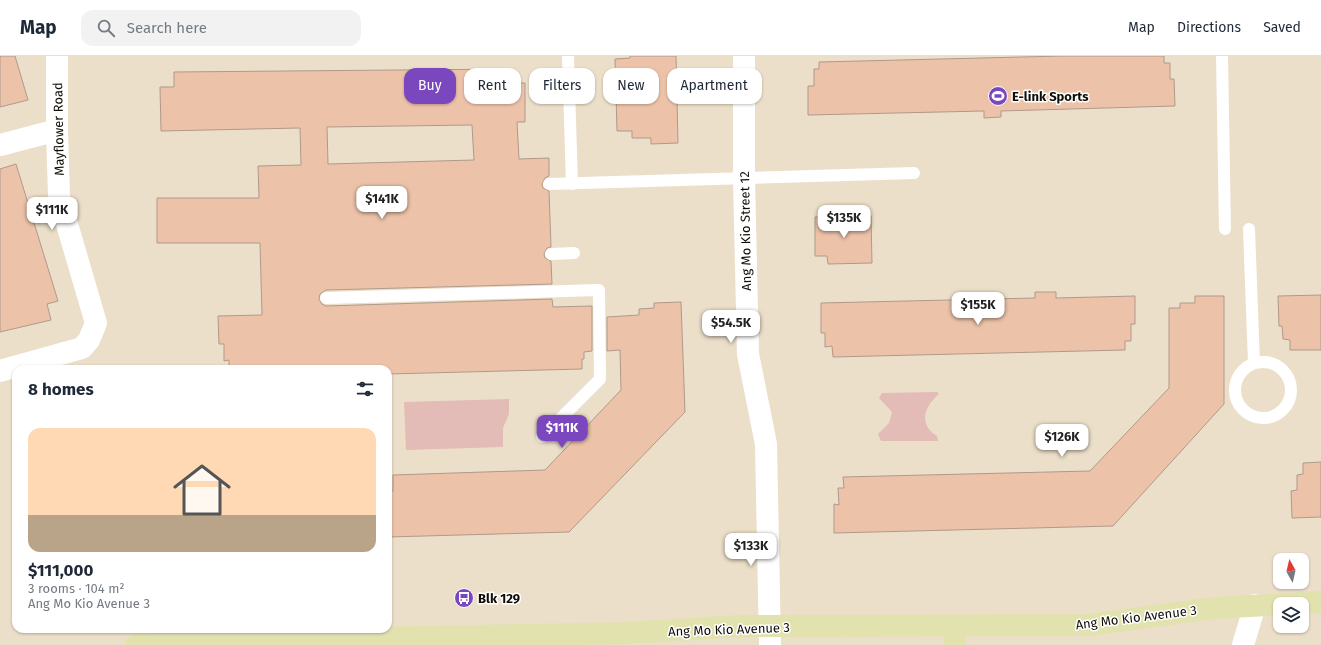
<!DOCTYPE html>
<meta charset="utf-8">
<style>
:root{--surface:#fff;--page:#f2f2f3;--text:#1f2937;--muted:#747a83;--line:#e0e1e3;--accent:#7b47be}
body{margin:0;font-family:"Fira Sans",sans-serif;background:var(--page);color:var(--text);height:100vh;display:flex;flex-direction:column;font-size:15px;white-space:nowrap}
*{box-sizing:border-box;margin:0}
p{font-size:13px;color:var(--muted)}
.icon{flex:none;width:22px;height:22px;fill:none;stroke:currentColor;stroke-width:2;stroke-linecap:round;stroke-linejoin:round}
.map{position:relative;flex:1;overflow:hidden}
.details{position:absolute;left:12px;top:309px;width:380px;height:268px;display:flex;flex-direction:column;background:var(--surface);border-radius:12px;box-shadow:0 1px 3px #0004}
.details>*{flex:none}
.hud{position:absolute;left:404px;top:12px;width:380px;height:36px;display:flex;gap:8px}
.needle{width:26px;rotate:352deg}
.tools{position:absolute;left:1273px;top:497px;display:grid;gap:8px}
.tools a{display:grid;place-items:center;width:36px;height:36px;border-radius:8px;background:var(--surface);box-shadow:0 1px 3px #0004;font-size:20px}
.price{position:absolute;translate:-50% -34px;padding:0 9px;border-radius:8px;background:#fff;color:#222;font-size:13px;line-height:26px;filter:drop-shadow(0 1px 2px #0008)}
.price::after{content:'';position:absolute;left:50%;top:24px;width:12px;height:9px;margin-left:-6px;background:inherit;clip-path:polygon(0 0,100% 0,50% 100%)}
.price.active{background:var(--accent);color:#fff}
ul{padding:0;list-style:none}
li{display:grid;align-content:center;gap:8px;height:212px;padding:0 16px}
li span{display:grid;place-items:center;height:124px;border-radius:12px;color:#555}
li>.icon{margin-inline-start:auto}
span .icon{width:72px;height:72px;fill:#fffc;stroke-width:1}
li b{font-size:17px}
h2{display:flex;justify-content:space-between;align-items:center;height:48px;padding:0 16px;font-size:17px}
.chip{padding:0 14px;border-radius:12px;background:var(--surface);box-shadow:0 1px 3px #0004;font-size:14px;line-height:36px}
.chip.active{background:var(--accent);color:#fff}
header{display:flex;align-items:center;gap:24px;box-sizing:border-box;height:56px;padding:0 20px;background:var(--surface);border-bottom:1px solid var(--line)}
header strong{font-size:19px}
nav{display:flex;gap:22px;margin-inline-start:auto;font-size:14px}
.search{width:280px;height:36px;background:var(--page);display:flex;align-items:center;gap:10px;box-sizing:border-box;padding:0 14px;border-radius:12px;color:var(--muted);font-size:15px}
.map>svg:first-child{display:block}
.green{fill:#e3bbb7}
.building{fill:#ecc2a9;stroke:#b0998c;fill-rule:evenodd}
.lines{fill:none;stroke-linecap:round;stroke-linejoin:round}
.service{stroke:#fff;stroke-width:12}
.minor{stroke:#fff;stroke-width:22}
.primary{stroke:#e2e2af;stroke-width:22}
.labels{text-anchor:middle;stroke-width:3;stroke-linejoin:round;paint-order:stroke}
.poi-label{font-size:13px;font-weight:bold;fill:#100c06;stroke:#fff;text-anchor:start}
.street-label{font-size:13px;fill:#100c06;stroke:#fff}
</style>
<header>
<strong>Map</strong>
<div class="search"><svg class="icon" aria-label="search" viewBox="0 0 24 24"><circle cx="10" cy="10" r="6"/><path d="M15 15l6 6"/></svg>Search here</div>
<nav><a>Map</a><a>Directions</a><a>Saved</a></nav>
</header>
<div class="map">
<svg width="1321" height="589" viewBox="0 0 1321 589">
<rect width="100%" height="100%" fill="#ecdfc9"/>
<path class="green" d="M937 336 939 338C924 351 918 368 937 380L938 385H881L878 378 889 367 892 356 879 342 882 337Z
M509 343V358L503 372V391L406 394 404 346Z"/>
<path class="building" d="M0 0H15L28 44 0 51Z
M630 0H676L678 87 651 88V82H632V75H617L615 3 630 2Z
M1063 0H1164V7H1170V23H1174L1175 50 1001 55V61L984 62V55L808 59V30H814V13H819V6Z
M510 13V27H525V66H517L519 103 549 102V120L545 122 542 128 543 132 549 135 551 191 547 192 544 198 545 202 551 205 552 228 326 234 320 238 319 243 322 248 326 250 552 243 553 251 592 250V295L584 296V303H582V313L388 318V313H229V304L224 305V288H219L218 260 262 259 260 187H157V142H259L258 110 301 109 300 72 161 75 160 31H174V16ZM472 69 474 104 328 108 327 71Z
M16 108 58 245 47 248 51 264 0 276V113Z
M871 160 872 207 828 208 827 200H815V161Z
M1035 236H1056V242L1135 240V268H1131V285H1125V294L833 301 832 290 825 291V277H821V247L1035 242Z
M1321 239V294H1290V284L1283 283 1282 270H1279L1278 240Z
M1195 240H1224V348L1113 470 834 477V448L839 449 838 432H844L843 421 1090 415 1169 332V252H1180V247H1195Z
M681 246 685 356 569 476 388 481V435H393V419L545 414 621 334 620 294 607 295V261L639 259V253L654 252V247Z
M1321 406V461L1292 462 1291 435 1297 434V419L1303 418V407Z"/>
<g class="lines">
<path class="service" d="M568 0 572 128
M1222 0 1225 173
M549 128 914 117
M1249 173 1254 307
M551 198 574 197
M326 242 599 234 600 323 542 381
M1235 334a28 28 0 1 1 56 0a28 28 0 1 1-56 0Z"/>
<path class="minor" d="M744 0V122L748 298 766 388 770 589
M0 89 57 74
M0 315 82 292 89 284 96 267 59 141 57 74V0
M1243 589 1255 549"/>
<path class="primary" d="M955 570V589
M136 589 266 584 626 577 738 570 1088 569 1214 552 1321 546"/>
</g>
<defs>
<symbol id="stadium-disc" viewBox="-11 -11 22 22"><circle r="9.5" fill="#7b47be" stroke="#fff"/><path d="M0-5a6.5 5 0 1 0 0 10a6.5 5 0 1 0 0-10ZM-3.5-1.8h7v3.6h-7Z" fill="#fff"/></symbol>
<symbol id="bus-disc" viewBox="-11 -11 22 22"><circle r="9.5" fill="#7b47be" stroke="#fff"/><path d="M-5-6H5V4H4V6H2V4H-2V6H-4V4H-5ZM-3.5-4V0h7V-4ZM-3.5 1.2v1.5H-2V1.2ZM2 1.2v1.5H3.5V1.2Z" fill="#fff"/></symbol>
</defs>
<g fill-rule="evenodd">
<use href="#stadium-disc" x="987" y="29" width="22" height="22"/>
<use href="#bus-disc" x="453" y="531" width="22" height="22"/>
</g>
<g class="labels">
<g class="poi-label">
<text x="1012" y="45">E-link Sports</text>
<text x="478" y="547">Blk 129</text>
</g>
<g class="street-label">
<text transform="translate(58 73) rotate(-91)" y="5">Mayflower Road</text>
<text transform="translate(745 175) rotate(-91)" y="5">Ang Mo Kio Street 12</text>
<text transform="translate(1136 561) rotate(-7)" y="5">Ang Mo Kio Avenue 3</text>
<text transform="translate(729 573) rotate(-2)" y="5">Ang Mo Kio Avenue 3</text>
</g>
</g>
</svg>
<div class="tools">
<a><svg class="needle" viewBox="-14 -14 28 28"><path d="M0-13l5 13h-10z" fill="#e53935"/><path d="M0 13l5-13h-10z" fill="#747a83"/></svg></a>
<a><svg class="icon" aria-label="layers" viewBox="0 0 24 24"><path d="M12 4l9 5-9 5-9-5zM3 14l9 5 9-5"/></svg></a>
</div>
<b class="price" style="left:382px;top:164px">$141K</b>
<b class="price" style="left:52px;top:175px">$111K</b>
<b class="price" style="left:844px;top:183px">$135K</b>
<b class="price" style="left:978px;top:270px">$155K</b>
<b class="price" style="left:731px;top:288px">$54.5K</b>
<b class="price active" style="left:562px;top:393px">$111K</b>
<b class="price" style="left:1062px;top:402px">$126K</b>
<b class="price" style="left:751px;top:511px">$133K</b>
<div class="hud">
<a class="chip active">Buy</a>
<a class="chip">Rent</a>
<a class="chip">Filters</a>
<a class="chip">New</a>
<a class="chip">Apartment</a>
</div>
<section class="details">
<h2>8 homes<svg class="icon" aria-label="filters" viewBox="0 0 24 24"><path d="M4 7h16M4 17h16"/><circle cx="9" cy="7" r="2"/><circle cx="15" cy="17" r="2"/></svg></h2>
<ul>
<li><span style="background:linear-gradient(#ffd9b3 70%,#b9a48a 0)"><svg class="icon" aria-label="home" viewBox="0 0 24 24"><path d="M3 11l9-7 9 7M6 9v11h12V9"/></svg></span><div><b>$111,000</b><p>3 rooms · 104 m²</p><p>Ang Mo Kio Avenue 3</p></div></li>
</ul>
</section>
</div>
